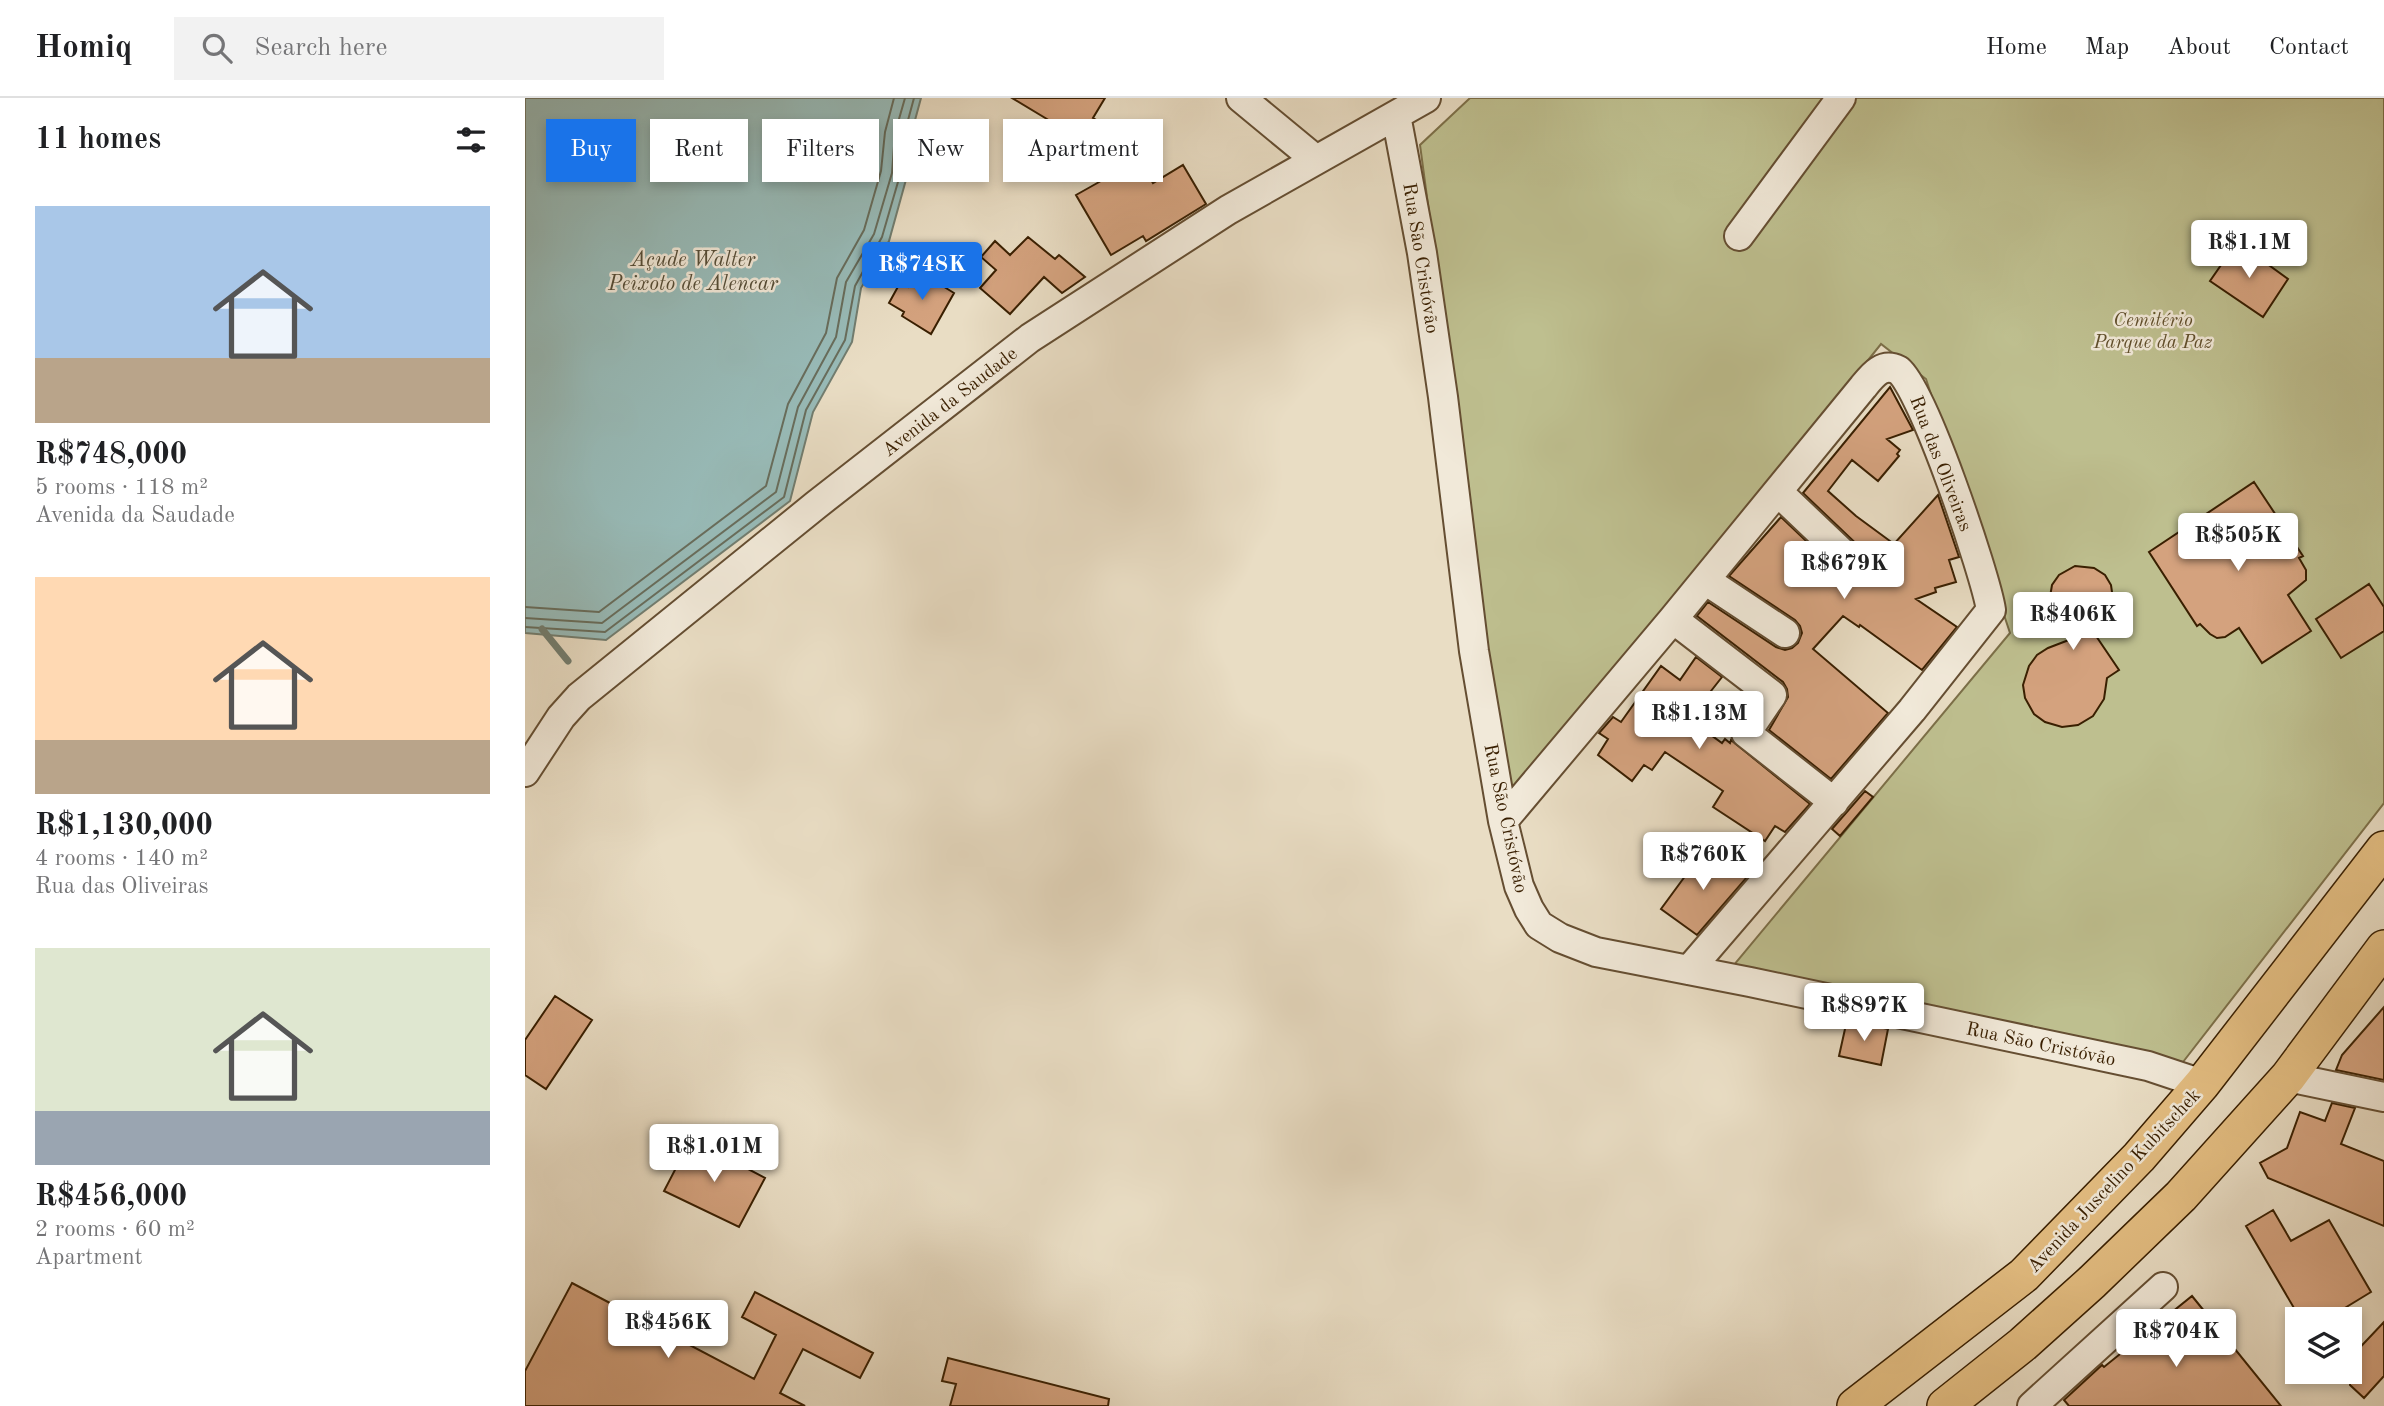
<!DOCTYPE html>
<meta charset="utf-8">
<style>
:root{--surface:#fff;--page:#f2f2f2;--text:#202124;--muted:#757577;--line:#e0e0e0;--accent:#1a73e8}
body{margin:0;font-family:"Old Standard TT",serif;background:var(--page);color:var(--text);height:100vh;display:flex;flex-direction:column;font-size:26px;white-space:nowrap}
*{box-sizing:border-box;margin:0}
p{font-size:23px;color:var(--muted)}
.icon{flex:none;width:38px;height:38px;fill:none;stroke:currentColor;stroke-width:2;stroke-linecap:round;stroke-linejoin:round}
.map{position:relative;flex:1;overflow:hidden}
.panel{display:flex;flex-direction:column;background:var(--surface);width:525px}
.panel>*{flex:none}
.banner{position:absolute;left:21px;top:21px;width:665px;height:63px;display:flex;gap:14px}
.controls{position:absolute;left:1760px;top:1209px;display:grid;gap:14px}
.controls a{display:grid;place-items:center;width:77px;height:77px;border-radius:0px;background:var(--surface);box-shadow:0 4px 10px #0003;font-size:35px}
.price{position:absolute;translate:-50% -60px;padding:0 16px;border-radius:7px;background:#fff;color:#222;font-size:23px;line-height:46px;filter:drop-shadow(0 2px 4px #0008)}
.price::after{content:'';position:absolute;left:50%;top:42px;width:21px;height:16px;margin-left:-10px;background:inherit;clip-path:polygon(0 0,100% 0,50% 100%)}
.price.current{background:var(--accent);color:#fff}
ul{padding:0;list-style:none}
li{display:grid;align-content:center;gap:14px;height:371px;padding:0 35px}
li span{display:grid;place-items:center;height:217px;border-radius:0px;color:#555}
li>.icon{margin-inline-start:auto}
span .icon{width:126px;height:126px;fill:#fffc;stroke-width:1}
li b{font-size:30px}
h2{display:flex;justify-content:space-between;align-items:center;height:84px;padding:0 35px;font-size:30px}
.chip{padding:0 24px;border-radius:0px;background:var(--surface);box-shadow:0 4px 10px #0003;font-size:24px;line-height:63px}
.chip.current{background:var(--accent);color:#fff}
header{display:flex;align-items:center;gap:42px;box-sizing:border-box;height:98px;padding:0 35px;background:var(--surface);border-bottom:2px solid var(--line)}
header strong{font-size:33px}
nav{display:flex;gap:38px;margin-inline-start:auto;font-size:24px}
.search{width:490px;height:63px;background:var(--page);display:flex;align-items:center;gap:18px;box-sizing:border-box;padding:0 24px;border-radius:0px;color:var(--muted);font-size:26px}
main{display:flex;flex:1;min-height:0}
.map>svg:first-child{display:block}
.green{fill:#bebf8f;stroke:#7c6f48;stroke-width:2}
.water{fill:#98bbb8;stroke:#727d6f;stroke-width:2}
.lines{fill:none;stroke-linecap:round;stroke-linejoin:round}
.shore{stroke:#686d5c;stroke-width:2}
.stream{stroke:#727d6f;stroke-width:7}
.building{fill:#d4a27e;stroke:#391f01;stroke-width:2}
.minor-casing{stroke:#654e32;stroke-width:32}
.major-casing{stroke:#391f01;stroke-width:38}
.minor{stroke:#f1e9d9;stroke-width:28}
.major{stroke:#e4be82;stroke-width:35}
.labels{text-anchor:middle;stroke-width:5;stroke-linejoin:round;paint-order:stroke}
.street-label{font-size:19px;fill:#391f01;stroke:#f1e9d9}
.park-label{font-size:19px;font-style:italic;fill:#614f2c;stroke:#f1e9d9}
.water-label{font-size:21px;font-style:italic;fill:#564e38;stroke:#f1e9d9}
</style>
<header>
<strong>Homiq</strong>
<div class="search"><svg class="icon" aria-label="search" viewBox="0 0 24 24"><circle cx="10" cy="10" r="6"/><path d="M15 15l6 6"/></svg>Search here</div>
<nav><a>Home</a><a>Map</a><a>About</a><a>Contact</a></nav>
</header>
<main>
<section class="panel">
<h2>11 homes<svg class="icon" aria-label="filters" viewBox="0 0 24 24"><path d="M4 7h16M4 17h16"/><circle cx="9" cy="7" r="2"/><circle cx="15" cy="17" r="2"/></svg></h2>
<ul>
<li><span style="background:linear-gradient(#a9c7e8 70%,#b9a48a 0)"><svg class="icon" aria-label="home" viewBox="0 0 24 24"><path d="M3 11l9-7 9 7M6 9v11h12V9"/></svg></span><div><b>R$748,000</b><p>5 rooms · 118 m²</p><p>Avenida da Saudade</p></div></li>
<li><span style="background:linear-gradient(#ffd9b3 75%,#b9a48a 0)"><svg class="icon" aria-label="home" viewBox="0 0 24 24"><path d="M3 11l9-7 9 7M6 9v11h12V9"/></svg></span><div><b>R$1,130,000</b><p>4 rooms · 140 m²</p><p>Rua das Oliveiras</p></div></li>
<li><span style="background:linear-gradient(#dfe7d0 75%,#9aa5b1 0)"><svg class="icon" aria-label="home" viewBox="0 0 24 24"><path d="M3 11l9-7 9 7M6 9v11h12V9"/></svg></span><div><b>R$456,000</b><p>2 rooms · 60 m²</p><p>Apartment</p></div></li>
</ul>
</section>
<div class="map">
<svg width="1859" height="1308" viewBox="0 0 1859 1308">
<rect width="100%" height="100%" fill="#e9ddc4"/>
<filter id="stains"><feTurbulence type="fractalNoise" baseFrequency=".00286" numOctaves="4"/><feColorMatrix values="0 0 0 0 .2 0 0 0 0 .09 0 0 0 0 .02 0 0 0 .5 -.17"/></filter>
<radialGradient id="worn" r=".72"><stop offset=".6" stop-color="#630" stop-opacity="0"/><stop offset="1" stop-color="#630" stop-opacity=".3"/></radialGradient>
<path class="green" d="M945 0H1859V705L1658 964 1203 874 1485 535 1401 281 1356 246 998 692 981 687 895 47Z"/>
<path class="water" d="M0 0H396L386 37 382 78 364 143 336 190 327 244 288 314 265 403 81 542 0 535Z"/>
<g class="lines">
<path class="shore" d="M0 509 74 514 241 388 263 306 301 235 312 180 339 132 356 73 360 34 369 0
M0 520 77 525 251 394 273 309 311 239 321 184 349 136 367 75 370 35 380 0
M0 529 80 534 259 399 281 312 320 242 330 188 357 139 375 77 379 37 389 0"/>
<path class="stream" d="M17 531 43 563"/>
</g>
<path class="building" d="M487 0H580L568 20 573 23 560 44Z
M658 67 681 106 621 143 618 138 586 157 551 97 599 70 605 81 621 73 628 85Z
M503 139 530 161 534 157 560 179 537 195 519 179 485 216 455 190 471 172 456 159 470 143 485 157Z
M1712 144 1763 181 1738 219 1685 183Z
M390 176 401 182 403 179 429 195 406 236 377 218 379 214 364 205 375 185 383 189Z
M1365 289 1388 332 1362 341 1375 352 1372 356 1374 358 1353 383 1327 362 1303 393 1331 418 1369 446 1413 397 1434 459 1424 462 1431 484 1410 490 1411 494 1391 501 1432 529 1397 572 1335 527 1334 529 1318 518 1288 551 1363 615 1306 681 1244 632 1263 599 1262 591 1258 584 1172 518 1183 504 1251 549 1260 552 1267 550 1273 545 1277 535 1275 528 1270 522 1204 478 1256 419 1322 482 1328 486H1337L1345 481 1349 475V466L1344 458 1278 395Z
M1729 384 1778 458 1774 460 1781 472V482L1763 497 1786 533 1737 565 1714 530 1700 539 1692 540 1685 536 1675 526 1672 528 1624 454Z
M1550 468 1569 470 1580 477 1586 487 1588 501 1586 512 1579 522 1567 532 1594 572 1582 580 1579 601 1568 618 1553 627 1537 629 1520 624 1509 616 1500 600 1498 587 1504 568 1512 557 1523 550 1549 540 1530 517 1525 499 1527 487 1534 477Z
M1844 486 1859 509V533L1816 560 1791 521Z
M1171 559 1197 579 1164 621 1197 645 1200 641 1205 645 1206 642 1285 706 1260 734 1250 728 1240 743 1188 709 1198 693 1140 654 1127 672 1119 667 1107 683 1073 657 1083 641 1074 635 1088 619 1096 624 1136 568 1155 582Z
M1340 693 1348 699 1315 738 1307 731Z
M1180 751 1223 778 1172 837 1136 811Z
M30 898 67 922 21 991 0 977V942Z
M1859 909V982L1811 972 1817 957Z
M1322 922 1363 931 1356 967 1314 958Z
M1807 1005 1830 1010 1816 1046 1859 1063V1128L1743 1080 1735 1065 1762 1050 1775 1014 1800 1023Z
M166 1041 240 1080 214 1129 139 1093Z
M1748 1112 1766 1143 1804 1122 1846 1194 1800 1222H1776L1721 1128Z
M47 1185 229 1281 251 1237 217 1219 230 1194 348 1255 335 1280 278 1251 255 1295 280 1308H0V1273Z
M1667 1198 1756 1308H1544L1539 1302 1577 1267 1579 1269Z
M1859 1224V1278L1839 1300 1825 1287V1260Z
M423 1260 584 1301 583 1308H425L431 1286 417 1283Z"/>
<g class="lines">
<defs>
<path id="minor" d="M716 0 790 61
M871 17 897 155 918 299 949 553 978 723 994 788 1004 811 1014 827 1035 840 1071 854 1225 884 1623 968 1677 986
M1214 138 1316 0
M1253 394 1333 470
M1180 482 1260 535
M1148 521 1247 597 1221 635 1309 704
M0 674 36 619 54 599 291 407 505 240 703 112 901 0
M978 723 1148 521 1338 289C1347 278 1357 264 1373 272 1396 285 1461 478 1466 512L1387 612 1164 872
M1763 979 1859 999
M1507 1308 1638 1189"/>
<path id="major" d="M1330 1308 1499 1177 1614 1059 1677 986 1859 751
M1420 1308 1498 1246 1567 1184 1656 1098 1763 979 1859 850"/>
</defs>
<use href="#minor" class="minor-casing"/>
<use href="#major" class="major-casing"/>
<use href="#minor" class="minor"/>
<use href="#major" class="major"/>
</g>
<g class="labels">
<g class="street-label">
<text transform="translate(897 160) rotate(81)" y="7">Rua São Cristóvão</text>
<text transform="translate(424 303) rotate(-38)" y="7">Avenida da Saudade</text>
<text transform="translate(1417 365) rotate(69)" y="7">Rua das Oliveiras</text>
<text transform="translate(982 720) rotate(78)" y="7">Rua São Cristóvão</text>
<text transform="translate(1516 945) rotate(12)" y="7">Rua São Cristóvão</text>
<text transform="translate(1588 1082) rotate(-47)" y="7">Avenida Juscelino Kubitschek</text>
</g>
<g class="park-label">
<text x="1628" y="228">Cemitério<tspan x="1628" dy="22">Parque da Paz</tspan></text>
</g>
<g class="water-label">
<text x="168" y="168">Açude Walter<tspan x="168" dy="24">Peixoto de Alencar</tspan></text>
</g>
</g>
<rect width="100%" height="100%" filter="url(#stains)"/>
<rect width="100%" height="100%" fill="url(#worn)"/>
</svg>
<div class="controls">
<a><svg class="icon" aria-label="layers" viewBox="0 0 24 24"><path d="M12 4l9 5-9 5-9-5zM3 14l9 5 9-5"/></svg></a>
</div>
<b class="price" style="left:1724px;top:182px">R$1.1M</b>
<b class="price current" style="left:397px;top:204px">R$748K</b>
<b class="price" style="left:1713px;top:475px">R$505K</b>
<b class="price" style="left:1319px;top:503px">R$679K</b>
<b class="price" style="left:1548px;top:554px">R$406K</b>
<b class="price" style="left:1174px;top:653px">R$1.13M</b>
<b class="price" style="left:1178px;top:794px">R$760K</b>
<b class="price" style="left:1339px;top:945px">R$897K</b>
<b class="price" style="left:189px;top:1086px">R$1.01M</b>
<b class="price" style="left:143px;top:1262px">R$456K</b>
<b class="price" style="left:1651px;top:1271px">R$704K</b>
<div class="banner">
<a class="chip current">Buy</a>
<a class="chip">Rent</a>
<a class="chip">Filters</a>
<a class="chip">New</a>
<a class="chip">Apartment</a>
</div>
</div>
</main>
